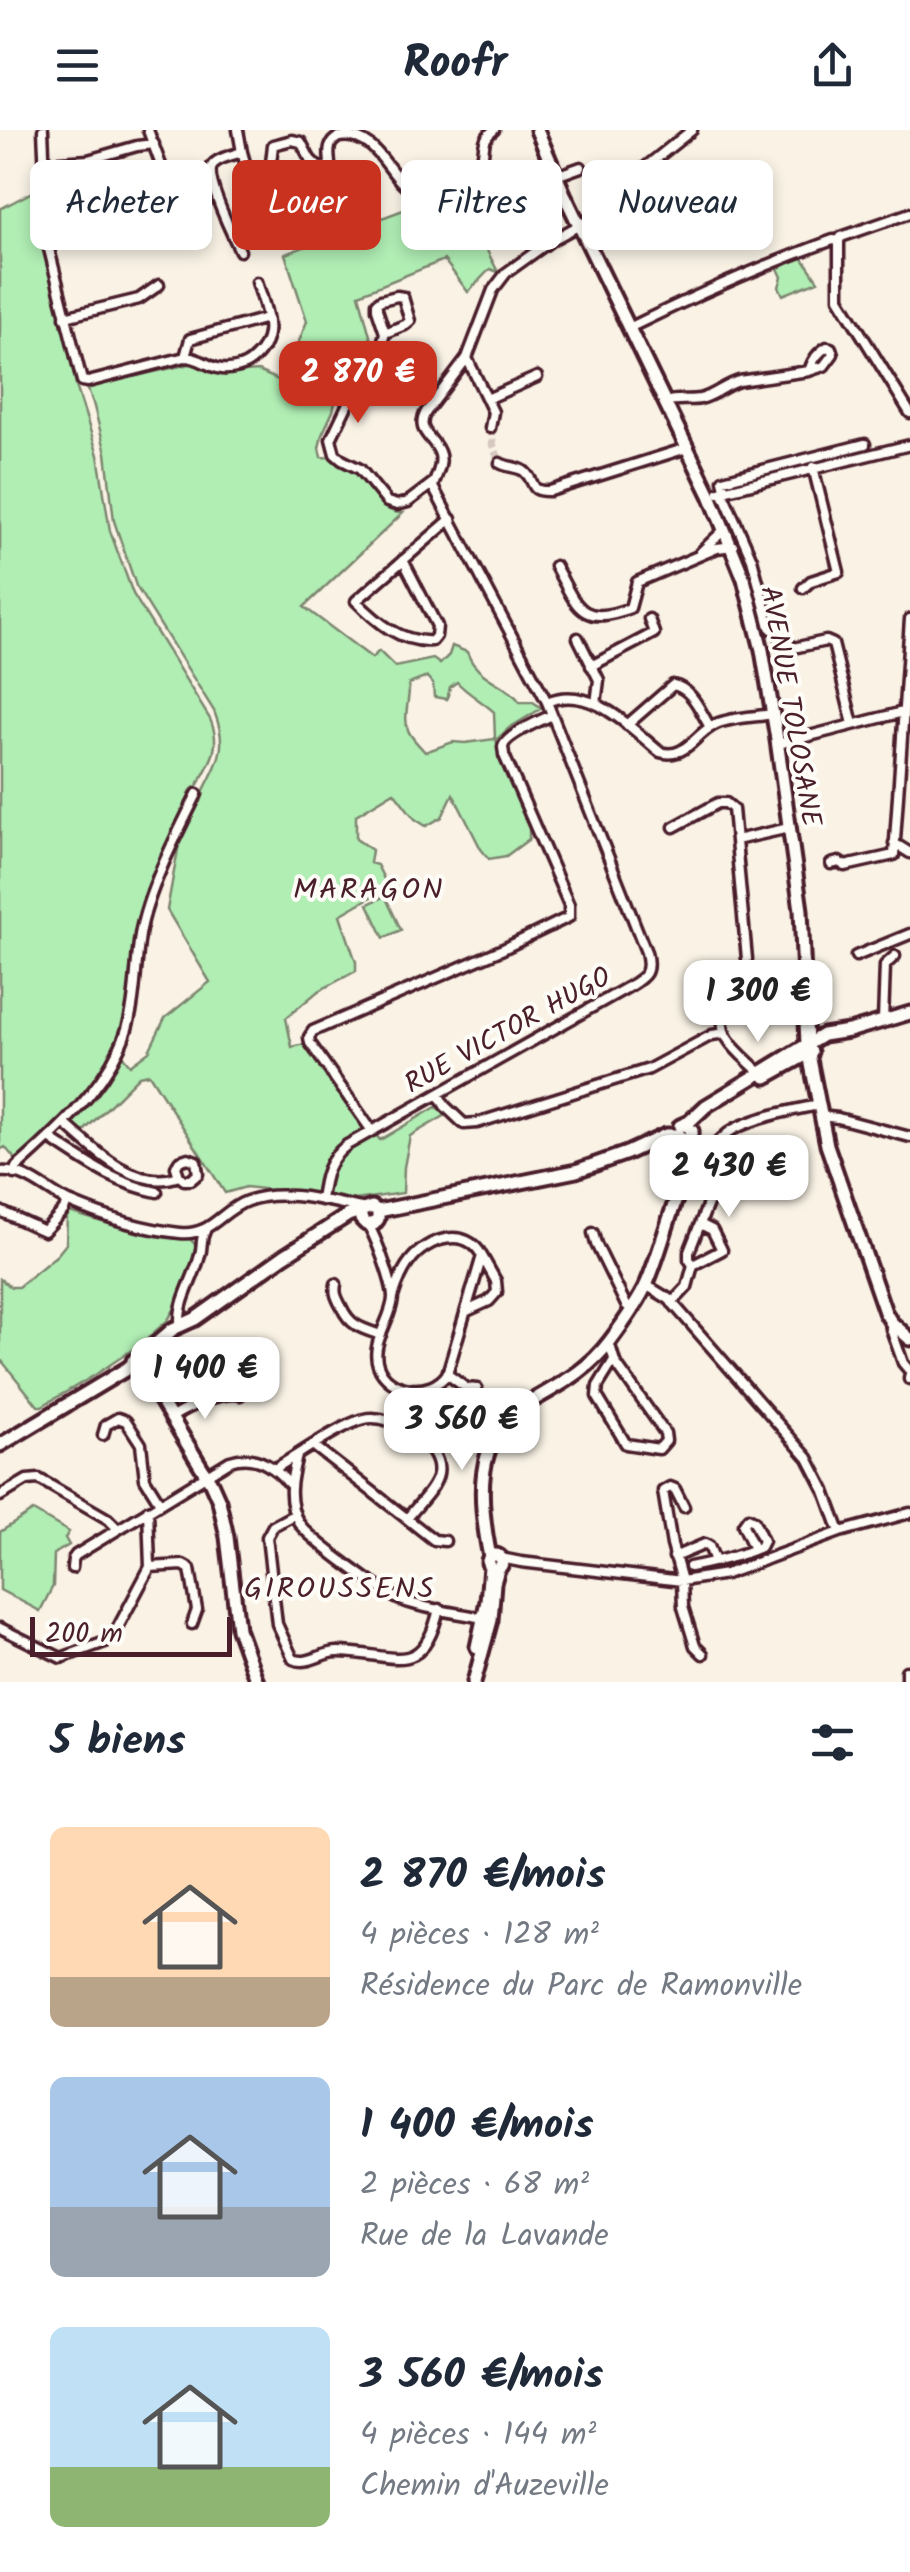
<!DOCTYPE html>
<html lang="fr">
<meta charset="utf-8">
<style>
:root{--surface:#fff;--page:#f2f2f3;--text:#1f2937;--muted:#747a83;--accent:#c8321e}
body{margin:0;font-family:Kalam,sans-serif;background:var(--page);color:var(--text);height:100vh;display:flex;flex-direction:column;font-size:38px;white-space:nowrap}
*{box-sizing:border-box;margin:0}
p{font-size:32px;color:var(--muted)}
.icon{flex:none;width:55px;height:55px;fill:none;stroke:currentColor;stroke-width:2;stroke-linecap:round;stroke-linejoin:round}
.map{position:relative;height:1552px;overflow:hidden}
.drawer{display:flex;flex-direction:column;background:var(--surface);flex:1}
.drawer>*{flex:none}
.hud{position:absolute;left:30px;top:30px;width:850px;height:90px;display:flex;gap:20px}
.scale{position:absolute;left:30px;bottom:25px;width:202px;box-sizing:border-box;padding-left:10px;border:5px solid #4a1f2b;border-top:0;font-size:28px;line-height:35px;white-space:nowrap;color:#4a1f2b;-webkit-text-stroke:8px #fdfcf7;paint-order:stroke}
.price{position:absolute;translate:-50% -85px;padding:0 22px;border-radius:20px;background:#fff;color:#222;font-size:32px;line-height:65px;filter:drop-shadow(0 2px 5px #0008)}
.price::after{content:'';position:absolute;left:50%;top:60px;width:30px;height:22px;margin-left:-15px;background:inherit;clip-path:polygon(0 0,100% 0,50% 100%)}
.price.current{background:var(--accent);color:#fff}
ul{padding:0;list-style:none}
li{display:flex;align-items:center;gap:30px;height:250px;padding:0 50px}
li span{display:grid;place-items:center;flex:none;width:280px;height:200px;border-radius:15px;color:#555}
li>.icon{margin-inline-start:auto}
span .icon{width:120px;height:120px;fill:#fffc;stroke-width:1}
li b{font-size:42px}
h2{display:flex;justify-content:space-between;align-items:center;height:120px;padding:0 50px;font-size:42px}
.chip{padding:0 35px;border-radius:15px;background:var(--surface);box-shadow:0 5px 15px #0003;font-size:35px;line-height:90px}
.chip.current{background:var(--accent);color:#fff}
header{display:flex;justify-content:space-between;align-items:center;height:130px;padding:0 50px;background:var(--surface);font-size:45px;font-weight:800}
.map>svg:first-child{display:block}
.green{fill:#b0eeb4;stroke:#7d8670;stroke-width:2.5;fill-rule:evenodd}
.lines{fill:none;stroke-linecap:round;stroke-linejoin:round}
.street-tunnel{stroke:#d6c8c0;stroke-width:8;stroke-dasharray:8 4;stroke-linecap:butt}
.street-casing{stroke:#4a1f2b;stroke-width:15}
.secondary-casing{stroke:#4a1f2b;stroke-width:19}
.street{stroke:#fdfcf7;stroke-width:8}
.secondary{stroke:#fdfcf7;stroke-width:11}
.labels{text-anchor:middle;stroke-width:8;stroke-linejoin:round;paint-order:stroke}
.street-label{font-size:28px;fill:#4a1f2b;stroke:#fdfcf7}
.neighbourhood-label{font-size:30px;letter-spacing:2.5px;fill:#4a1f2b;stroke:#fdfcf7}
</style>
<header><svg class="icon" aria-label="menu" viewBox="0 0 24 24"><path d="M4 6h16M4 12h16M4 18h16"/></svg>Roofr<svg class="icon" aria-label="share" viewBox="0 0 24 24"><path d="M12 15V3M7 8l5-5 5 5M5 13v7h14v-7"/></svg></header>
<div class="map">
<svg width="910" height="1552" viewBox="0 0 910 1552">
<rect width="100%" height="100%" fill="#f9f2e5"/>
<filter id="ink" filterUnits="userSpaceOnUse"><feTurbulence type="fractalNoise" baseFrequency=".01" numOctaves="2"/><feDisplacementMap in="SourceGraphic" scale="20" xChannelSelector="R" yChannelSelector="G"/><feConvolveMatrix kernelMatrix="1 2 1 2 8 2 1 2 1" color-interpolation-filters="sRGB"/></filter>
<g filter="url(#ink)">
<path class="green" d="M524 35 539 68 477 101 498 142 490 139 468 162 444 130 359 164 371 210 366 221 337 265 333 281 322 305 319 318 321 327C373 327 365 383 403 383L304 477 372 528 379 521 395 537 433 529 440 534 449 525 452 516 467 522C469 527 471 532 475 536 486 551 509 556 520 572H533L542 578 509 598 496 610 529 699V709L506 726 489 729 481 719 453 664 442 687 426 696 415 689 394 662 356 685V709L372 720 370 733 377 735 388 757 340 785 356 832V841L317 862 286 888 292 917 305 914 380 1010 436 977 446 985 410 1006 404 1037 403 1063 355 1070 246 1057 225 1063 149 944 139 946 83 1002 69 990 120 923 130 935 149 921 165 888 210 852 167 780 181 703 198 672H201L204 660C220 628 228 616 214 581L136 456 114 391 106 323 93 273 87 257 194 233 219 244 258 241 283 252 307 191 285 124ZM427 547 433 554 434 567 447 569 450 557 457 552C468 564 482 571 494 582L495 609 465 613 453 612 425 622C420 616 411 608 408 600 403 586 410 569 409 554Z
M42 57 44 112 50 140 77 259 98 325 110 401 133 464 210 589C222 616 211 632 197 656 192 658 187 663 190 668 169 709 151 752 138 796 131 823 134 852 127 879 116 928 60 1007 15 1029L5 1017 0 1020V1024V79Z
M800 124 818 151 783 165 779 157 782 147 776 134Z
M385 766 401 800 384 808 368 774Z
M69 1082 139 1103 190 1109 200 1119 182 1166 168 1190 142 1213 95 1245 42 1276H38L2 1231 0 1232V1149L11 1157H18L57 1125 66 1114 67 1085Z
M33 1381 69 1402 65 1408 69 1415 54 1424 53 1456 40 1481 0 1460V1402Z"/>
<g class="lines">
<path class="street-tunnel" d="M490 298 493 315 500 333"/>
<defs>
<path id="street" d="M43 0 48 115 82 251 88 252 185 227C200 227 209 238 222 239 232 240 244 237 251 231 280 208 266 182 257 152
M148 0 178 81
M238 0 242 22
M46 33 88 30 137 16 154 14
M556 46 581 37
M910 83 841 107 839 111V168L910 283
M240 121C233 106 205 50 212 36 216 28 234 25 242 22L246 36 258 41 266 39 271 33 273 15 292 10 301 12 310 29 318 37 327 38 330 33C329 22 327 13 339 7 383 0 391 62 421 63 434 64 478 47 481 34 486 19 480 10 494 0
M397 166 403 167 410 191 405 195 385 203 377 179V173L381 170Z
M65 187 139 169 159 155
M629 198C696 165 763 135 833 110L839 111
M385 203 381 217 353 263 331 309 335 324 342 330 360 339 387 372 397 375 408 372 433 353
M185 227 190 209 267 188
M467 228 493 282 490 298
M487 269 537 247
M665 272C677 268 688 271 700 269 714 266 725 255 739 251L809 241C812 231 818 222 827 217L831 218 833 224 824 236 809 241
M500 333C508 338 518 336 525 342 537 353 528 362 550 361L687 318
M725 359 723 350 865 314
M722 361 752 429 770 497 793 518 826 511 833 514 853 594
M719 362 910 315
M700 423 725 399
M403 430 437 496 436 506 432 511C401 513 377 492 356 471L451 389
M555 436C577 475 579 498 630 478L637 452 717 418 733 416
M803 458 811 451 839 442 813 337
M578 508 599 550 596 574
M591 536 654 503 649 489
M547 572C590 553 629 597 660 622 686 630 695 603 716 594 732 587 755 587 773 584
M627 595 673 555C693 559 700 581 710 597
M778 614 903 582
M674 697 718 673H726L733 679 747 829
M736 710 789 698
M894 713 910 723
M831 734 839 732 845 736 894 725 910 489
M856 826 910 804
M726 880C712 907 746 927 761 944
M883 891 885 835 895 826
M438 964 445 976 464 994 477 993 649 939 712 905 725 903
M820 986 838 988 910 1007
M64 993C93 1019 136 1062 179 1046L184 1050H191L198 1044 196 1031 188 1028 179 1031 176 1037 179 1046
M372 1001 310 913 309 907 313 901 503 819 569 787V775L504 625C504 622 503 619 503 617 505 606 541 590 552 585
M49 1008C86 1032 113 1053 157 1062
M691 1031C707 1029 719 1007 734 999 760 986 790 981 818 975
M0 1042C28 1040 45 1061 69 1072 104 1087 142 1099 180 1103 212 1106 220 1081 247 1071 282 1058 326 1071 361 1078
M14 1044 16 1038C55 1003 97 966 120 917 137 881 134 844 140 805 147 762 177 704 197 664
M321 1070C324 1047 327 1030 347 1015L630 856C646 846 651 842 646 822L547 572 433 357C435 347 443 336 440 325 436 307 414 303 426 282L467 228 493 160 506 143 552 110 591 89 638 43 692 0
M0 1081 44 1101 64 1080 67 1071
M368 1095C376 1107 393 1154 393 1168 392 1189 370 1213 378 1235 388 1264 431 1267 447 1244L482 1126C467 1096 427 1108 410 1131 402 1141 397 1154 393 1167
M593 1103 596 1114 626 1175 631 1179
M693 1135 689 1129V1122L709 1071 754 1055
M336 1154C334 1164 337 1168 342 1178 350 1196 363 1199 381 1205
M646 1155 669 1169 808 1328 825 1361 840 1402
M672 1173 687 1157 693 1135 722 1120 712 1100 700 1094
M467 1181 489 1171 497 1162 496 1151 482 1126
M185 1193 180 1190C180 1168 195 1147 200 1125 203 1115 200 1110 205 1101
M891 1199 903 1233 908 1239
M609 1212 615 1232 665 1303 666 1311 659 1319 626 1314 597 1266 598 1256 614 1230
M447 1244 466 1258 477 1259
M909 1249 910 1244
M170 1288C187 1278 222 1260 240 1265
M103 1305 106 1295 118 1288 126 1291 141 1314 145 1349 160 1373
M314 1316 434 1410 445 1411
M297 1326C291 1348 286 1372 299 1393 307 1407 387 1466 403 1471 430 1480 459 1483 487 1489
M274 1339C297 1326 340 1295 364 1289 390 1282 444 1314 438 1344 435 1360 416 1376 407 1389
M0 1366 27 1350 39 1349 108 1389 118 1399
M684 1377 675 1359 670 1357 663 1361 672 1415 682 1451 683 1477 695 1516 703 1524
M295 1384 273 1396 267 1407 277 1494 293 1529C309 1536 321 1522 338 1522 392 1522 422 1552 439 1479
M674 1427 705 1414 709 1416 715 1431
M501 1428 521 1432 682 1451 726 1444 840 1402 910 1383
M150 1437 183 1435 190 1439 197 1480 192 1494
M690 1437C714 1432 737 1427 760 1417L763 1411 754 1391 748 1388 743 1395 754 1419
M72 1438 73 1429 76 1425 230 1331C254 1323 273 1335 289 1354
M0 1498 61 1528 108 1511 116 1501 150 1437 148 1380
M906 1552V1541"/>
<path id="secondary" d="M537 0 564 64 710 365 744 449 762 520 776 603 801 780 807 914 827 1015 885 1182 891 1192 910 1209
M766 947 811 922
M680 996 689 992 706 976 823 905 849 901 910 883
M378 1081 576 1041 627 1023 666 1005H678L683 1009H688L692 1001 686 995
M133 1231H137L141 1238 211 1353 219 1371 227 1407 238 1499 257 1552
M0 1315 128 1238 173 1199 195 1189 284 1126 348 1085 372 1077 378 1081V1089L374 1094H366L361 1089V1082
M488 1432a7 7 0 1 1 14 0a7 7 0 1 1-14 0Z
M490 1427C479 1373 472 1308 525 1275 558 1255 586 1243 610 1211 622 1195 639 1171 647 1153 659 1125 666 1095 677 1067 681 1055 687 1043 691 1031V1022L688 1009
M477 1517 487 1471 490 1437
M474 1552 491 1490 494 1453 498 1439"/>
</defs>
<use href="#street" class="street-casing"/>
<use href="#secondary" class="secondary-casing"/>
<use href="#street" class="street"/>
<use href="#secondary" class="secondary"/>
</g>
</g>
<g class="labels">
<g class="street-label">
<text transform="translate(792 576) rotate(80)" y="10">AVENUE TOLOSANE</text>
<text transform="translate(507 899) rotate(-29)" y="10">RUE VICTOR HUGO</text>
</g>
<g class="neighbourhood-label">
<text x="369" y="769">MARAGON</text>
<text x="340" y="1468">GIROUSSENS</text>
</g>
</g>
</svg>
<div class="scale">200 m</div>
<b class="price current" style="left:358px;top:296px">2 870 €</b>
<b class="price" style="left:758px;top:915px">1 300 €</b>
<b class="price" style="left:729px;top:1090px">2 430 €</b>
<b class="price" style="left:205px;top:1292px">1 400 €</b>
<b class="price" style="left:462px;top:1343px">3 560 €</b>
<div class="hud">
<a class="chip">Acheter</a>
<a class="chip current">Louer</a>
<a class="chip">Filtres</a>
<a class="chip">Nouveau</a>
</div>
</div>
<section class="drawer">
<h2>5 biens<svg class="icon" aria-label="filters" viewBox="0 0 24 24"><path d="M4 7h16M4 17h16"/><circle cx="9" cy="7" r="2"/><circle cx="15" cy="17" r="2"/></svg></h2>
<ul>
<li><span style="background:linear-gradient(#ffd9b3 75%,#b9a48a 0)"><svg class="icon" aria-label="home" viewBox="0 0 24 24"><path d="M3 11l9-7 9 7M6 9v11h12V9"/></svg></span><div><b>2 870 €/mois</b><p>4 pièces · 128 m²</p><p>Résidence du Parc de Ramonville</p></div></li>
<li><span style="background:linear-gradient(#a9c7e8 65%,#9aa5b1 0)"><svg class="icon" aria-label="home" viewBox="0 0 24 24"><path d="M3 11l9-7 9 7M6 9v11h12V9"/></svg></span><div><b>1 400 €/mois</b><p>2 pièces · 68 m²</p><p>Rue de la Lavande</p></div></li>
<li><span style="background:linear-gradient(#bfe0f5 70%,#8fb573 0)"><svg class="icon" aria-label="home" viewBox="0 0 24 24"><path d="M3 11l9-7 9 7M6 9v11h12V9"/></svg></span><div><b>3 560 €/mois</b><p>4 pièces · 144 m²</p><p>Chemin d'Auzeville</p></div></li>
</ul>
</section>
